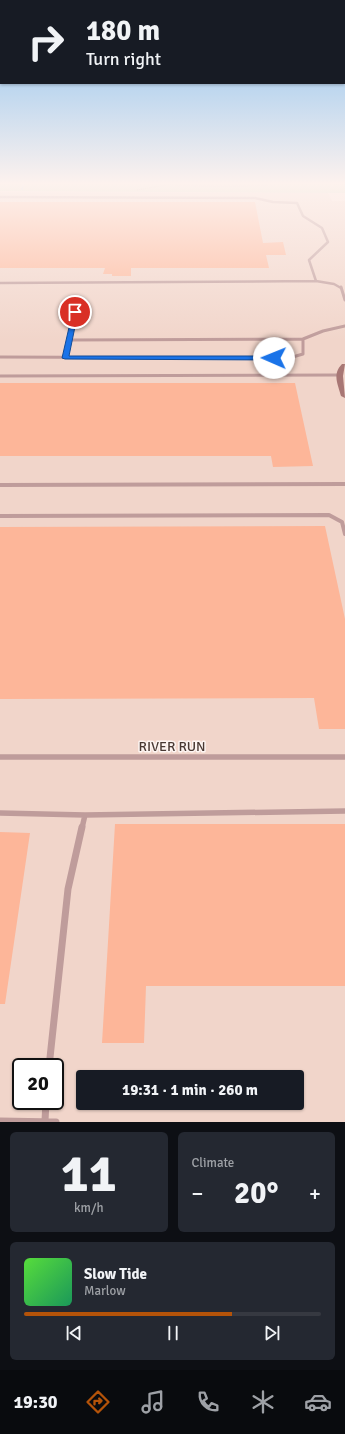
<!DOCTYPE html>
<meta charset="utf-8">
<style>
body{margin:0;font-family:Signika,sans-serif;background:#242831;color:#f1f3f6;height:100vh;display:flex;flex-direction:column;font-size:15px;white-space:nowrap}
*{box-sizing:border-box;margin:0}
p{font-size:13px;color:#9ea1a6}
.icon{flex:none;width:22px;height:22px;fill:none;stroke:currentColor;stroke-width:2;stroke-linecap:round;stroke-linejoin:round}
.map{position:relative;height:1122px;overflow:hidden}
.side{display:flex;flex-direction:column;gap:10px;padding:10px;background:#0d0f14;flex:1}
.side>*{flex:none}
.guide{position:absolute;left:0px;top:0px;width:345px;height:84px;box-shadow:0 1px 3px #0004;background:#171b24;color:#f1f3f6;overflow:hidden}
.speed{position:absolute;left:12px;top:1058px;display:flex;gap:8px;font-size:20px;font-weight:700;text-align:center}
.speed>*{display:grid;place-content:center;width:52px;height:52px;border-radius:50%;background:#171b24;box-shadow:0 1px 3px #0004;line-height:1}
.speed .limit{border:2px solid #111;border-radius:6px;background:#fff;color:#111}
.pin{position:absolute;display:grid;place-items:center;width:34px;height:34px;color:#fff;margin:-17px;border:2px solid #fff;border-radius:50%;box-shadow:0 1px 4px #0007}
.me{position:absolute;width:44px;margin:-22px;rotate:271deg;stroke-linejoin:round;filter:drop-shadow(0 0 3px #0008)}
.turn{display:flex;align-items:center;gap:14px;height:84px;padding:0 20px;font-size:18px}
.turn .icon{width:52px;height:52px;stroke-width:2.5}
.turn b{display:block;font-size:28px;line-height:34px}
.big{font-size:30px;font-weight:700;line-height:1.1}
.side .card{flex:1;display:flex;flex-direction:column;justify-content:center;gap:6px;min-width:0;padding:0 14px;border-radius:6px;background:#242831}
.side .dial{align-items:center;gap:0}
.dial b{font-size:52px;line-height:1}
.song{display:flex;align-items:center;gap:12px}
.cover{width:48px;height:48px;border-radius:6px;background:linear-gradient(135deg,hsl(110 70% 55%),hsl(150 70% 35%))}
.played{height:4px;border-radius:2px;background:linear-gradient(90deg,#b45309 70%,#363941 70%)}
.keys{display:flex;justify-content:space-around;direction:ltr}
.heat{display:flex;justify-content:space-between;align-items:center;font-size:22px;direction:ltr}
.side .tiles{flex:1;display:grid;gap:10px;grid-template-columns:1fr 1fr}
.card:last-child{grid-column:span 2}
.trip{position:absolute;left:76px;top:1070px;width:228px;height:40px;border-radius:4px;background:#171b24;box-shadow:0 1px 3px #0004;font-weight:700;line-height:40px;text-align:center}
.tabs{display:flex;height:64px;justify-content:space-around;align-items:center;background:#090b0e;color:#9ea1a6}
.tabs .icon{width:28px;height:28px}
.tabs .selected{color:#b45309}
.tabs b{font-size:18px;color:#f1f3f6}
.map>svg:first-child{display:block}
</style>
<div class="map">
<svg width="345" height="1122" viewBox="0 0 345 1122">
<rect width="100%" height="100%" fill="#fbe3da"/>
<path fill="#f1d5ca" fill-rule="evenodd" d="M 0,192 L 328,193 L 332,201 L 345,201 L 345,1122 L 0,1122 ZM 21,1067 L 55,1067 L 55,1101 L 21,1101 ZM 83,1077 L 297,1077 L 297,1103 L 83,1103 Z"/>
<path fill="#c1dfbc" d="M 0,183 L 345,183 L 345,193 L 0,191 Z"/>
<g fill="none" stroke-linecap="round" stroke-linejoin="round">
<path stroke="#8ccefb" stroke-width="2" d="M 22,189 L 24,183"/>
</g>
<path fill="#fdb699" d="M 0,202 L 255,202 L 263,243 L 283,242 L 286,255 L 266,255 L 269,268 L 131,268 L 131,276 L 112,276 L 112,274 L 103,274 L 105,268 L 0,268 Z
M 0,383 L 295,383 L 313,466 L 273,467 L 271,456 L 0,456 Z
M 325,526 L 345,619 L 345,729 L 319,729 L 314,698 L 0,699 L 0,527 Z
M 115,824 L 345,824 L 345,986 L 146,986 L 144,1043 L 102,1043 Z
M 0,832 L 30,833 L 5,1004 L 0,1004 Z"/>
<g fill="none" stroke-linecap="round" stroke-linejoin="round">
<path stroke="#aa958e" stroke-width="1" stroke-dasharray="1 1" stroke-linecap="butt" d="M 314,183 L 345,184
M 175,185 C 214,187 252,187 291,183
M 137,190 L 177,183"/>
<path stroke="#bf9c9b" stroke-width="2.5" d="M 0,197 L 255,198 L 273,202 L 297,203 L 303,216 L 322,228 L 328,242 L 309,260 L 316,281 L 0,283
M 316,281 L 334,284 L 341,288"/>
<path stroke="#bf9c9b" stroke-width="3" d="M 341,287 L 345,300
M 69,340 L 303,339
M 0,357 L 289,358 L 303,354 L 303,339 L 323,331 L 345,326
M 65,357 L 78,299
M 0,376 L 338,375"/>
<path stroke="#bf9c9b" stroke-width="4" d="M 0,485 L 345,484
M 0,516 L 329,515 L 342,522 L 345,534"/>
<path stroke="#bf9c9b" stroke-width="5.5" d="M 0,757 L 345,757
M 0,813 L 85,815 L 345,811
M 82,828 L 85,815"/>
<path stroke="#bf9c9b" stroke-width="7" d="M 49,1067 L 68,889 L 82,827
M 0,1121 L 56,1122
M 45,1121 L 46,1101"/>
<path fill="#a87775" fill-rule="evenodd" d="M 342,364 L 345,364 L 343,376 L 345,398 L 341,396 C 338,384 332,374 342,364 Z"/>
</g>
<linearGradient id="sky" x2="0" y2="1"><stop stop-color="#83bef0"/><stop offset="0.54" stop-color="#fdf2ee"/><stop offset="1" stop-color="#fdf2ee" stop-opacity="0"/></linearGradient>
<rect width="345" height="340" fill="url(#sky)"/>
<path fill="#1a73e8" stroke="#114b97" d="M 73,310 L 78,312 L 69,356 L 274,356 L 278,358 L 274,360 L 65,359 L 62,358 Z"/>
<g text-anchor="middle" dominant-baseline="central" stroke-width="3" stroke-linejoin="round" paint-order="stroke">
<g font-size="14" fill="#493933" stroke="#fcf4f1">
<text x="172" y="746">RIVER RUN</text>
</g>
</g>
</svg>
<div class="speed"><div class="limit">20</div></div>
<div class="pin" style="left:75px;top:312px;background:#d93025"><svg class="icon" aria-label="arrive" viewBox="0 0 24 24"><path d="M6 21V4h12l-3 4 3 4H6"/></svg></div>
<svg class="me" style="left:274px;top:358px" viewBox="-20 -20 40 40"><circle r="19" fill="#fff"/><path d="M0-13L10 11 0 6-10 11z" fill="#1a73e8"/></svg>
<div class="trip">19:31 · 1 min · 260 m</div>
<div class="guide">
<div class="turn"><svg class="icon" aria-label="right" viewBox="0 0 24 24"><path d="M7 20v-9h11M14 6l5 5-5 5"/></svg><div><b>180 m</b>Turn right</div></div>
</div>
</div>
<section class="side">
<div class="tiles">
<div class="card dial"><b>11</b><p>km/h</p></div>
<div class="card"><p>Climate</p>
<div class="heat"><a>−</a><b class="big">20°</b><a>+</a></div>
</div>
<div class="card">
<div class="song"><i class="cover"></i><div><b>Slow Tide</b><p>Marlow</p></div></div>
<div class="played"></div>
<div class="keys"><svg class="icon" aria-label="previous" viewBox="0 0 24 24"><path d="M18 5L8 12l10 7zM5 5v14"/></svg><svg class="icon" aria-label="pause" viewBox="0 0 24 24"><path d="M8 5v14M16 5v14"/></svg><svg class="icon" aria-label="next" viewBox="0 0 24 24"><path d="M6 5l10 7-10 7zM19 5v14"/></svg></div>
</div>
</div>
</section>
<nav class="tabs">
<b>19:30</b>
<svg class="icon selected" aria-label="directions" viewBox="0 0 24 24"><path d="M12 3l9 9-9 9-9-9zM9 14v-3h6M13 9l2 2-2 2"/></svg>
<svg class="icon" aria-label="music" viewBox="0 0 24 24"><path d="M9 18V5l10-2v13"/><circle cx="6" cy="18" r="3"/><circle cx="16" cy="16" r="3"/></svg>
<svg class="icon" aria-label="phone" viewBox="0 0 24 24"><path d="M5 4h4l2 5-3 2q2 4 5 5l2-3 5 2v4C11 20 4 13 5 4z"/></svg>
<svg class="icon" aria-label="climate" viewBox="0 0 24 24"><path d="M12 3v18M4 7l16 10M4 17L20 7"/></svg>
<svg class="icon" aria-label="car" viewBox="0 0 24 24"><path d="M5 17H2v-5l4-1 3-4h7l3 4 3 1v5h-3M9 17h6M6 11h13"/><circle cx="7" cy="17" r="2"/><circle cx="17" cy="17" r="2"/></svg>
</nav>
